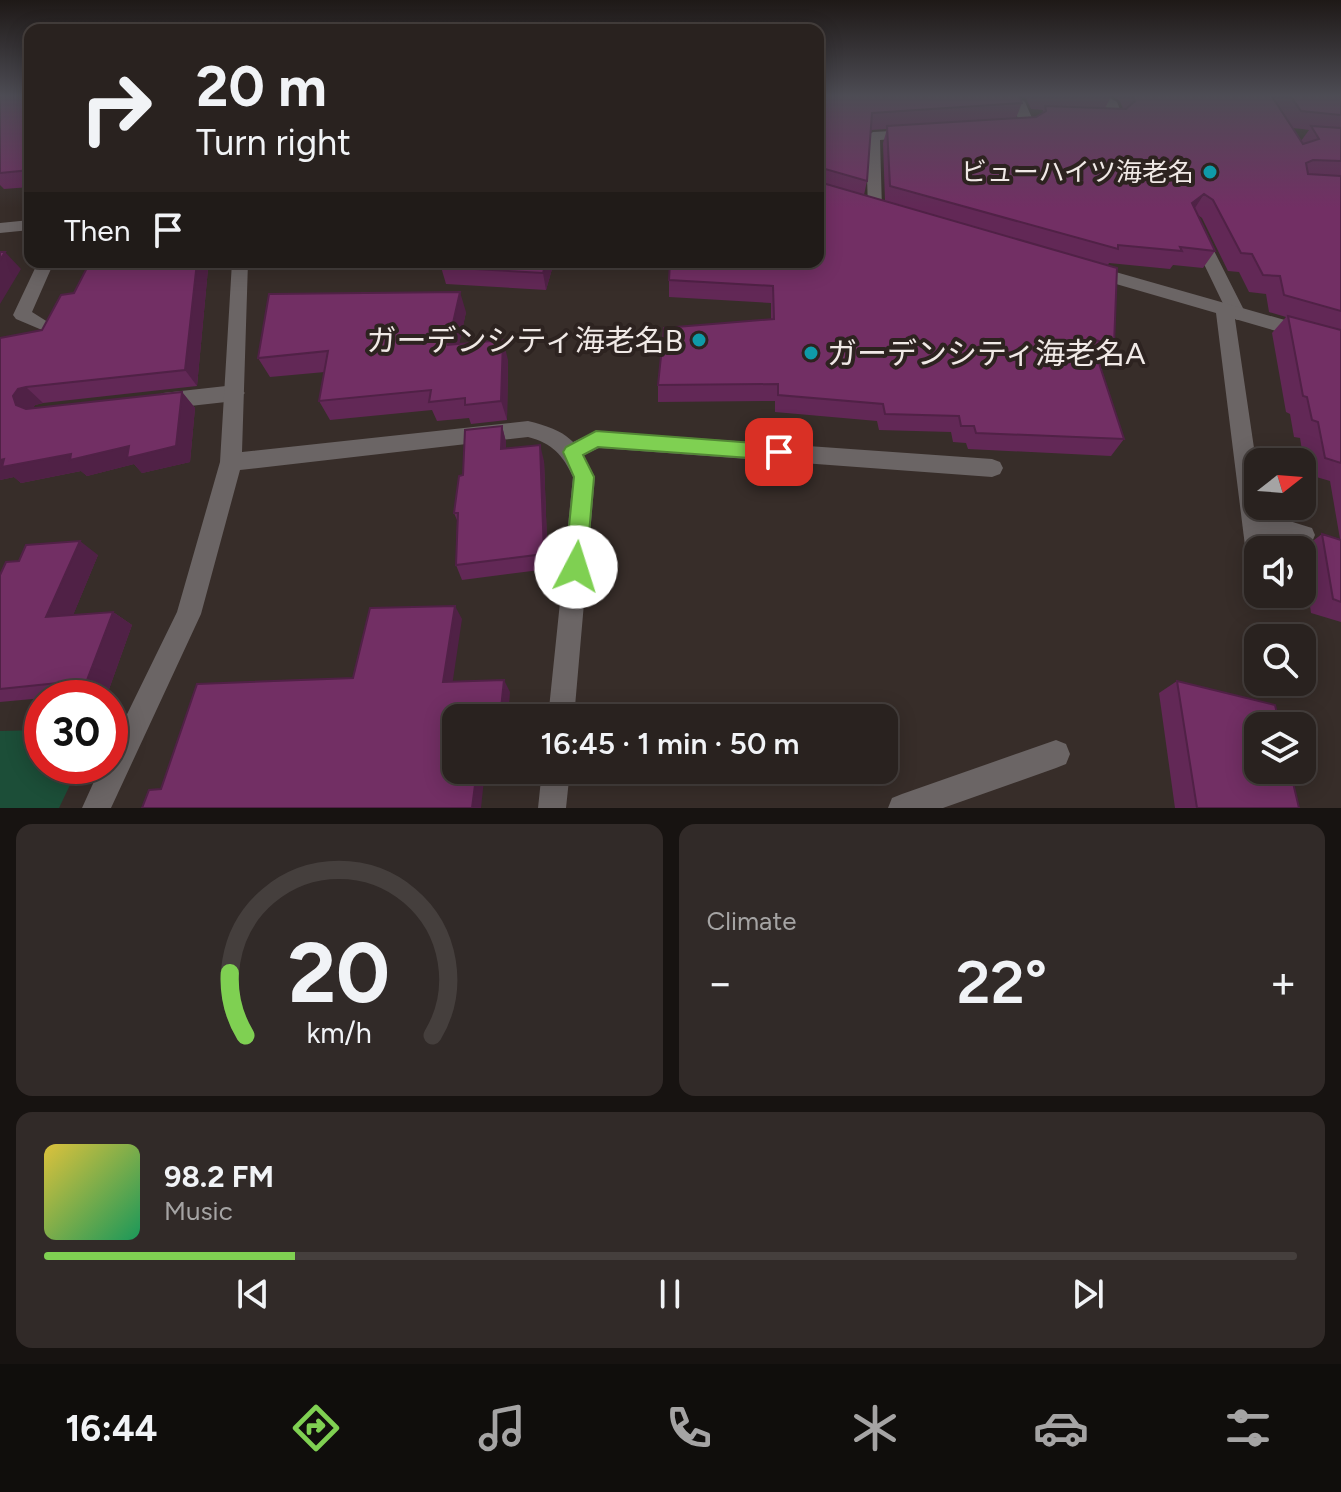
<!DOCTYPE html>
<meta charset="utf-8">
<style>
body{margin:0;font-family:Figtree,"Noto Sans JP",sans-serif;background:#312a28;color:#f1f3f6;height:100vh;display:flex;flex-direction:column;font-size:30px;white-space:nowrap}
*{box-sizing:border-box;margin:0}
p{font-size:26px;color:#a5a4a4}
.icon{flex:none;width:44px;height:44px;fill:none;stroke:currentColor;stroke-width:2;stroke-linecap:round;stroke-linejoin:round}
.map{position:relative;height:808px;overflow:hidden}
.panel{display:flex;flex-direction:column;gap:16px;padding:16px;background:#171311;flex:1}
.panel>*{flex:none}
.top-card{position:absolute;left:24px;top:24px;width:800px;height:244px;border-radius:16px;box-shadow:0 4px 20px #0003,0 0 0 2px #453f3d;background:#29221f;color:#f1f3f6;overflow:hidden}
.needle{width:52px;rotate:73deg}
.tools{position:absolute;left:1244px;top:448px;display:grid;gap:16px}
.tools a{display:grid;place-items:center;width:72px;height:72px;border-radius:16px;background:#29221f;box-shadow:0 4px 20px #0003,0 0 0 2px #453f3d;font-size:40px}
.speed{position:absolute;left:24px;top:680px;display:flex;gap:16px;font-size:40px;font-weight:700;text-align:center}
.speed>*{display:grid;place-content:center;width:104px;height:104px;border-radius:50%;background:#29221f;box-shadow:0 4px 20px #0003,0 0 0 2px #453f3d;line-height:1}
.speed .limit{border:12px solid #d22;background:#fff;color:#111}
.pin{position:absolute;display:grid;place-items:center;width:68px;height:68px;color:#fff;margin:-34px;border-radius:16px;box-shadow:0 4px 12px #0006}
.me{position:absolute;width:88px;margin:-44px;rotate:5deg;stroke-linejoin:round;filter:drop-shadow(0 0 6px #0008)}
.turn{display:flex;align-items:center;gap:28px;height:168px;padding:0 40px;font-size:36px}
.turn .icon{width:104px;height:104px;stroke-width:2.5}
.turn b{display:block;font-size:56px;line-height:68px}
.then{display:flex;align-items:center;height:76px;padding:0 40px;background:#0003;gap:16px;font-size:30px}
.big{font-size:60px;font-weight:600;line-height:1.1}
.panel .widget{flex:1;display:flex;flex-direction:column;justify-content:center;gap:12px;min-width:0;padding:0 28px;border-radius:16px;background:#312a28}
.panel .dial{align-items:center;gap:0}
.dial svg{height:208px;overflow:visible;fill:none;stroke:#453f3d;stroke-width:7;stroke-linecap:round;text-anchor:middle}
.dial text{fill:#f1f3f6;stroke:none}
.song{display:flex;align-items:center;gap:24px}
.cover{width:96px;height:96px;border-radius:12px;background:linear-gradient(135deg,hsl(50 70% 55%),hsl(150 70% 35%))}
.played{height:8px;border-radius:4px;background:linear-gradient(90deg,#7fd052 20%,#453f3d 20%)}
.keys{display:flex;justify-content:space-around;direction:ltr}
.heat{display:flex;justify-content:space-between;align-items:center;font-size:44px;direction:ltr}
.panel .tiles{flex:1;display:grid;gap:16px;grid-template-columns:1fr 1fr}
.widget:last-child{grid-column:span 2}
.trip{position:absolute;left:442px;top:704px;width:456px;height:80px;border-radius:16px;background:#29221f;box-shadow:0 4px 20px #0003,0 0 0 2px #453f3d;font-weight:600;line-height:80px;text-align:center}
.tabs{display:flex;height:128px;justify-content:space-around;align-items:center;background:#100e0c;color:#a5a4a4}
.tabs .icon{width:56px;height:56px}
.tabs .current{color:#7fd052}
.tabs b{font-size:36px;color:#f1f3f6}
.map>svg:first-child{display:block}
</style>
<div class="map">
<svg width="1341" height="808" viewBox="0 0 1341 808">
<rect width="100%" height="100%" fill="#372d29"/>
<path fill="#1c4e38" d="M 42,730 L 42,766 L 79,766 L 59,808 L 0,808 L 0,731 Z"/>
<g fill="none" stroke-linecap="round" stroke-linejoin="round">
<path fill="#6b6565" fill-rule="evenodd" d="M 1198,230 L 1206,235 L 1246,314 L 1243,318 L 1237,320 L 1228,314 L 1190,235 Z
M 38,262 L 54,262 L 32,312 L 51,324 L 42,330 L 16,319 L 13,315 Z
M 235,385 L 245,393 L 235,401 L 163,409 L 156,406 L 153,401 L 156,396 L 163,393 Z
M 596,431 L 992,459 L 1000,462 L 1003,468 L 1000,474 L 992,477 L 599,448 L 572,461 L 565,458 L 561,452 L 565,446 Z
M 1056,740 L 1066,744 L 1070,754 L 1066,764 L 1056,768 L 943,808 L 888,808 L 892,798 L 902,794 Z"/>
<path fill="#6b6565" fill-rule="evenodd" d="M 1018,98 L 1025,102 L 1036,127 L 1034,130 L 1011,132 L 1004,128 L 1020,123 L 1011,102 Z
M 1110,98 L 1117,102 L 1124,119 L 1117,123 L 1096,121 L 1096,115 L 1108,114 L 1103,102 Z
M 911,130 L 916,131 L 916,137 L 880,140 L 882,209 L 880,212 L 868,212 L 866,136 L 873,132 Z
M 30,220 L 30,230 L 0,233 L 0,223 Z
M 232,262 L 248,262 L 242,452 L 528,421 C 568,431 577,440 595,477 L 574,718 L 548,718 L 573,477 C 563,455 552,443 528,437 L 240,470 L 201,614 L 111,808 L 82,808 L 101,766 L 110,766 L 110,749 L 177,612 L 220,462 Z
M 1091,265 L 1341,336 L 1341,350 L 1235,319 L 1258,475 L 1258,506 L 1263,506 L 1264,513 L 1312,528 L 1315,535 L 1312,542 L 1304,545 L 1267,534 L 1269,550 L 1258,550 L 1258,565 L 1250,561 L 1246,554 L 1216,313 L 1085,275 L 1082,271 L 1085,267 Z
M 542,770 L 570,770 L 566,808 L 538,808 Z"/>
</g>
<path fill="#622856" fill-rule="evenodd" d="M 0,95 L 30,95 L 30,187 L 4,189 L 0,185 Z
M 818,95 L 1022,103 L 1016,118 L 1036,117 L 1042,114 L 1043,110 L 1031,109 L 1026,98 L 1019,95 L 1341,95 L 1341,622 L 1311,613 L 1302,549 L 1322,534 L 1340,539 L 1330,481 L 1306,474 L 1300,438 L 1294,437 L 1290,414 L 1286,412 L 1272,333 L 1286,317 L 1269,312 L 1266,294 L 1249,292 L 1239,272 L 1228,271 L 1202,218 L 1198,215 L 1215,251 L 1203,268 L 1173,265 L 1170,269 L 1109,263 L 1108,265 L 1114,345 L 1103,362 L 1098,361 L 1124,439 L 1111,456 L 968,449 L 966,443 L 953,442 L 951,432 L 879,430 L 877,421 L 775,412 L 775,401 L 658,402 L 658,385 L 771,319 L 771,303 L 669,297 L 669,280 ZM 1112,95 L 1120,101 L 1123,109 L 1105,108 ZM 1292,128 L 1302,129 L 1309,130 L 1301,141 ZM 887,129 L 883,143 L 885,201 L 864,195 L 867,181 L 871,130 Z
M 90,262 L 204,262 L 208,269 L 197,386 L 43,403 L 35,405 L 33,408 L 182,392 L 195,408 L 190,462 L 142,473 L 134,464 L 87,476 L 81,471 L 21,483 L 14,477 L 0,480 L 42,330 L 74,293 Z
M 443,262 L 554,262 L 546,290 L 446,284 L 441,267 Z
M 466,312 L 459,344 L 508,360 L 507,420 L 471,424 L 469,418 L 437,421 L 432,410 L 330,420 L 319,401 L 325,372 L 270,377 L 258,358 Z
M 502,426 L 506,442 L 506,448 L 544,461 L 548,569 L 462,580 L 456,565 L 457,520 L 454,513 L 463,475 Z
M 98,555 L 73,615 L 113,612 L 132,625 L 108,692 L 0,702 L 0,575 Z
M 1177,681 L 1299,808 L 1175,808 L 1159,693 Z
M 823,770 L 863,770 L 865,776 L 861,781 L 826,785 Z"/>
<path fill="#502146" d="M 1204,194 L 1193,211 L 1192,203 Z
M 5,252 L 21,269 L 0,304 L 0,260 Z
M 197,262 L 204,262 L 208,269 L 197,386 L 185,370 Z
M 546,262 L 554,262 L 546,290 L 543,273 Z
M 460,292 L 466,312 L 455,364 L 448,345 Z
M 503,340 L 508,360 L 507,420 L 501,401 Z
M 26,387 L 43,403 L 35,405 L 30,413 L 16,405 L 13,396 L 18,389 Z
M 182,392 L 195,408 L 190,462 L 142,473 L 134,464 L 87,476 L 81,471 L 21,483 L 14,477 L 0,480 L 0,460 L 71,454 L 129,446 Z
M 502,426 L 506,442 L 506,465 L 501,449 Z
M 540,445 L 544,461 L 548,569 L 544,554 Z
M 80,541 L 98,555 L 67,630 L 46,617 Z
M 455,606 L 462,619 L 451,693 L 443,682 Z
M 113,612 L 132,625 L 108,692 L 87,680 Z
M 504,680 L 510,692 L 508,718 L 500,718 Z
M 477,770 L 485,770 L 481,808 L 472,808 Z"/>
<path fill="#722f64" stroke="#502146" stroke-width="2" d="M 0,95 L 30,95 L 30,170 L 0,173 Z
M 818,95 L 1019,95 L 1022,103 L 872,113 L 867,181 L 822,168 L 818,171 L 819,182 L 1117,268 L 1114,345 L 1091,339 L 1124,439 L 976,433 L 974,426 L 961,426 L 959,416 L 885,414 L 883,404 L 778,395 L 778,384 L 658,385 L 664,328 L 774,319 L 773,286 L 669,280 L 670,262 L 818,262 Z
M 1133,95 L 1271,95 L 1303,144 L 1319,139 L 1311,126 L 1341,128 L 1341,161 L 1313,160 L 1306,163 L 1308,174 L 1341,176 L 1341,311 L 1284,295 L 1280,276 L 1263,275 L 1252,254 L 1241,253 L 1213,200 L 1204,194 L 1192,203 L 1215,251 L 1180,247 L 1182,251 L 1118,245 L 1118,249 L 890,186 L 887,126 L 1036,117 L 1046,111 L 1045,106 L 1126,109 L 1135,101 Z
M 1290,95 L 1341,95 L 1341,115 L 1301,111 Z
M 0,252 L 5,252 L 0,260 Z
M 90,262 L 197,262 L 185,370 L 26,387 L 18,389 L 13,396 L 16,405 L 26,409 L 182,392 L 176,446 L 127,458 L 129,446 L 70,460 L 71,454 L 2,467 L 4,459 L 0,460 L 0,338 L 42,330 L 61,295 L 74,293 Z
M 443,262 L 546,262 L 543,273 L 441,267 Z
M 460,292 L 448,345 L 503,340 L 501,401 L 465,405 L 465,398 L 429,402 L 431,390 L 319,401 L 328,351 L 258,358 L 269,294 Z
M 1288,316 L 1341,330 L 1341,463 L 1325,458 L 1318,422 L 1312,420 L 1307,397 L 1303,396 Z
M 502,426 L 501,449 L 540,445 L 544,554 L 456,565 L 458,513 L 454,513 L 459,476 L 463,475 L 465,430 Z
M 1322,534 L 1341,540 L 1341,602 L 1333,599 Z
M 80,541 L 46,617 L 113,612 L 87,680 L 0,689 L 0,575 L 6,562 L 19,561 L 26,545 Z
M 455,606 L 443,682 L 504,680 L 500,718 L 456,718 L 456,770 L 477,770 L 472,808 L 142,808 L 149,790 L 161,789 L 197,684 L 353,678 L 370,608 Z
M 1177,681 L 1275,705 L 1280,726 L 1258,726 L 1258,770 L 1290,770 L 1299,808 L 1197,808 Z
M 827,770 L 863,770 L 865,776 L 829,780 Z"/>
<linearGradient id="sky" x2="0" y2="1"><stop stop-color="#1e1917"/><stop offset="0.46" stop-color="#4d4c54"/><stop offset="1" stop-color="#4d4c54" stop-opacity="0"/></linearGradient>
<rect width="1341" height="208" fill="url(#sky)"/>
<path fill="#7fd052" stroke="#538735" stroke-width="2" d="M 596,431 L 779,445 L 788,452 L 779,460 L 598,447 L 583,455 L 594,477 L 586,567 L 583,574 L 576,577 L 568,574 L 565,567 L 574,477 L 563,452 L 566,447 Z"/>
<g fill="#0f9aa8" stroke="#2d2320" stroke-width="3">
<circle cx="1210" cy="172" r="8"/>
<circle cx="699" cy="340" r="8"/>
<circle cx="811" cy="353" r="8"/>
</g>
<g text-anchor="middle" dominant-baseline="central" stroke-width="8" stroke-linejoin="round" paint-order="stroke">
<g font-size="26" fill="#f0e9e6" stroke="#2d2320" text-anchor="end">
<text x="1194" y="172">ビューハイツ海老名</text>
</g>
<g font-size="30" fill="#f0e9e6" stroke="#2d2320" text-anchor="end">
<text x="683" y="340">ガーデンシティ海老名B</text>
<text x="827" y="353" text-anchor="start">ガーデンシティ海老名A</text>
</g>
</g>
</svg>
<div class="tools">
<a><svg class="needle" viewBox="-14 -14 28 28"><path d="M0-13l5 13h-10z" fill="#e53935"/><path d="M0 13l5-13h-10z" fill="#a5a4a4"/></svg></a>
<a><svg class="icon" aria-label="sound" viewBox="0 0 24 24"><path d="M4 9h4l5-4v14l-5-4H4zM17 9q2 3 0 6"/></svg></a>
<a><svg class="icon" aria-label="search" viewBox="0 0 24 24"><circle cx="10" cy="10" r="6"/><path d="M15 15l6 6"/></svg></a>
<a><svg class="icon" aria-label="layers" viewBox="0 0 24 24"><path d="M12 4l9 5-9 5-9-5zM3 14l9 5 9-5"/></svg></a>
</div>
<div class="speed"><div class="limit">30</div></div>
<div class="pin" style="left:779px;top:452px;background:#d93025"><svg class="icon" aria-label="arrive" viewBox="0 0 24 24"><path d="M6 21V4h12l-3 4 3 4H6"/></svg></div>
<svg class="me" style="left:576px;top:567px" viewBox="-20 -20 40 40"><circle r="19" fill="#fff"/><path d="M0-13L10 11 0 6-10 11z" fill="#7fd052"/></svg>
<div class="trip">16:45 · 1 min · 50 m</div>
<div class="top-card">
<div class="turn"><svg class="icon" aria-label="right" viewBox="0 0 24 24"><path d="M7 20v-9h11M14 6l5 5-5 5"/></svg><div><b>20 m</b>Turn right</div></div>
<div class="then">Then<svg class="icon" aria-label="arrive" viewBox="0 0 24 24"><path d="M6 21V4h12l-3 4 3 4H6"/></svg></div>
</div>
</div>
<section class="panel">
<div class="tiles">
<div class="widget dial"><svg viewBox="0 0 100 80">
<path d="M14 69A42 42 0 1 1 86 69"/>
<path d="M14 69A42 42 0 0 1 8 45" stroke="#7fd052"/>
<text x="50" y="56" font-size="32" font-weight="700">20</text>
<text x="50" y="72" font-size="11">km/h</text>
</svg></div>
<div class="widget"><p>Climate</p>
<div class="heat"><a>−</a><b class="big">22°</b><a>+</a></div>
</div>
<div class="widget">
<div class="song"><i class="cover"></i><div><b>98.2 FM</b><p>Music</p></div></div>
<div class="played"></div>
<div class="keys"><svg class="icon" aria-label="previous" viewBox="0 0 24 24"><path d="M18 5L8 12l10 7zM5 5v14"/></svg><svg class="icon" aria-label="pause" viewBox="0 0 24 24"><path d="M8 5v14M16 5v14"/></svg><svg class="icon" aria-label="next" viewBox="0 0 24 24"><path d="M6 5l10 7-10 7zM19 5v14"/></svg></div>
</div>
</div>
</section>
<nav class="tabs">
<b>16:44</b>
<svg class="icon current" aria-label="directions" viewBox="0 0 24 24"><path d="M12 3l9 9-9 9-9-9zM9 14v-3h6M13 9l2 2-2 2"/></svg>
<svg class="icon" aria-label="music" viewBox="0 0 24 24"><path d="M9 18V5l10-2v13"/><circle cx="6" cy="18" r="3"/><circle cx="16" cy="16" r="3"/></svg>
<svg class="icon" aria-label="phone" viewBox="0 0 24 24"><path d="M5 4h4l2 5-3 2q2 4 5 5l2-3 5 2v4C11 20 4 13 5 4z"/></svg>
<svg class="icon" aria-label="climate" viewBox="0 0 24 24"><path d="M12 3v18M4 7l16 10M4 17L20 7"/></svg>
<svg class="icon" aria-label="car" viewBox="0 0 24 24"><path d="M5 17H2v-5l4-1 3-4h7l3 4 3 1v5h-3M9 17h6M6 11h13"/><circle cx="7" cy="17" r="2"/><circle cx="17" cy="17" r="2"/></svg>
<svg class="icon" aria-label="filters" viewBox="0 0 24 24"><path d="M4 7h16M4 17h16"/><circle cx="9" cy="7" r="2"/><circle cx="15" cy="17" r="2"/></svg>
</nav>
